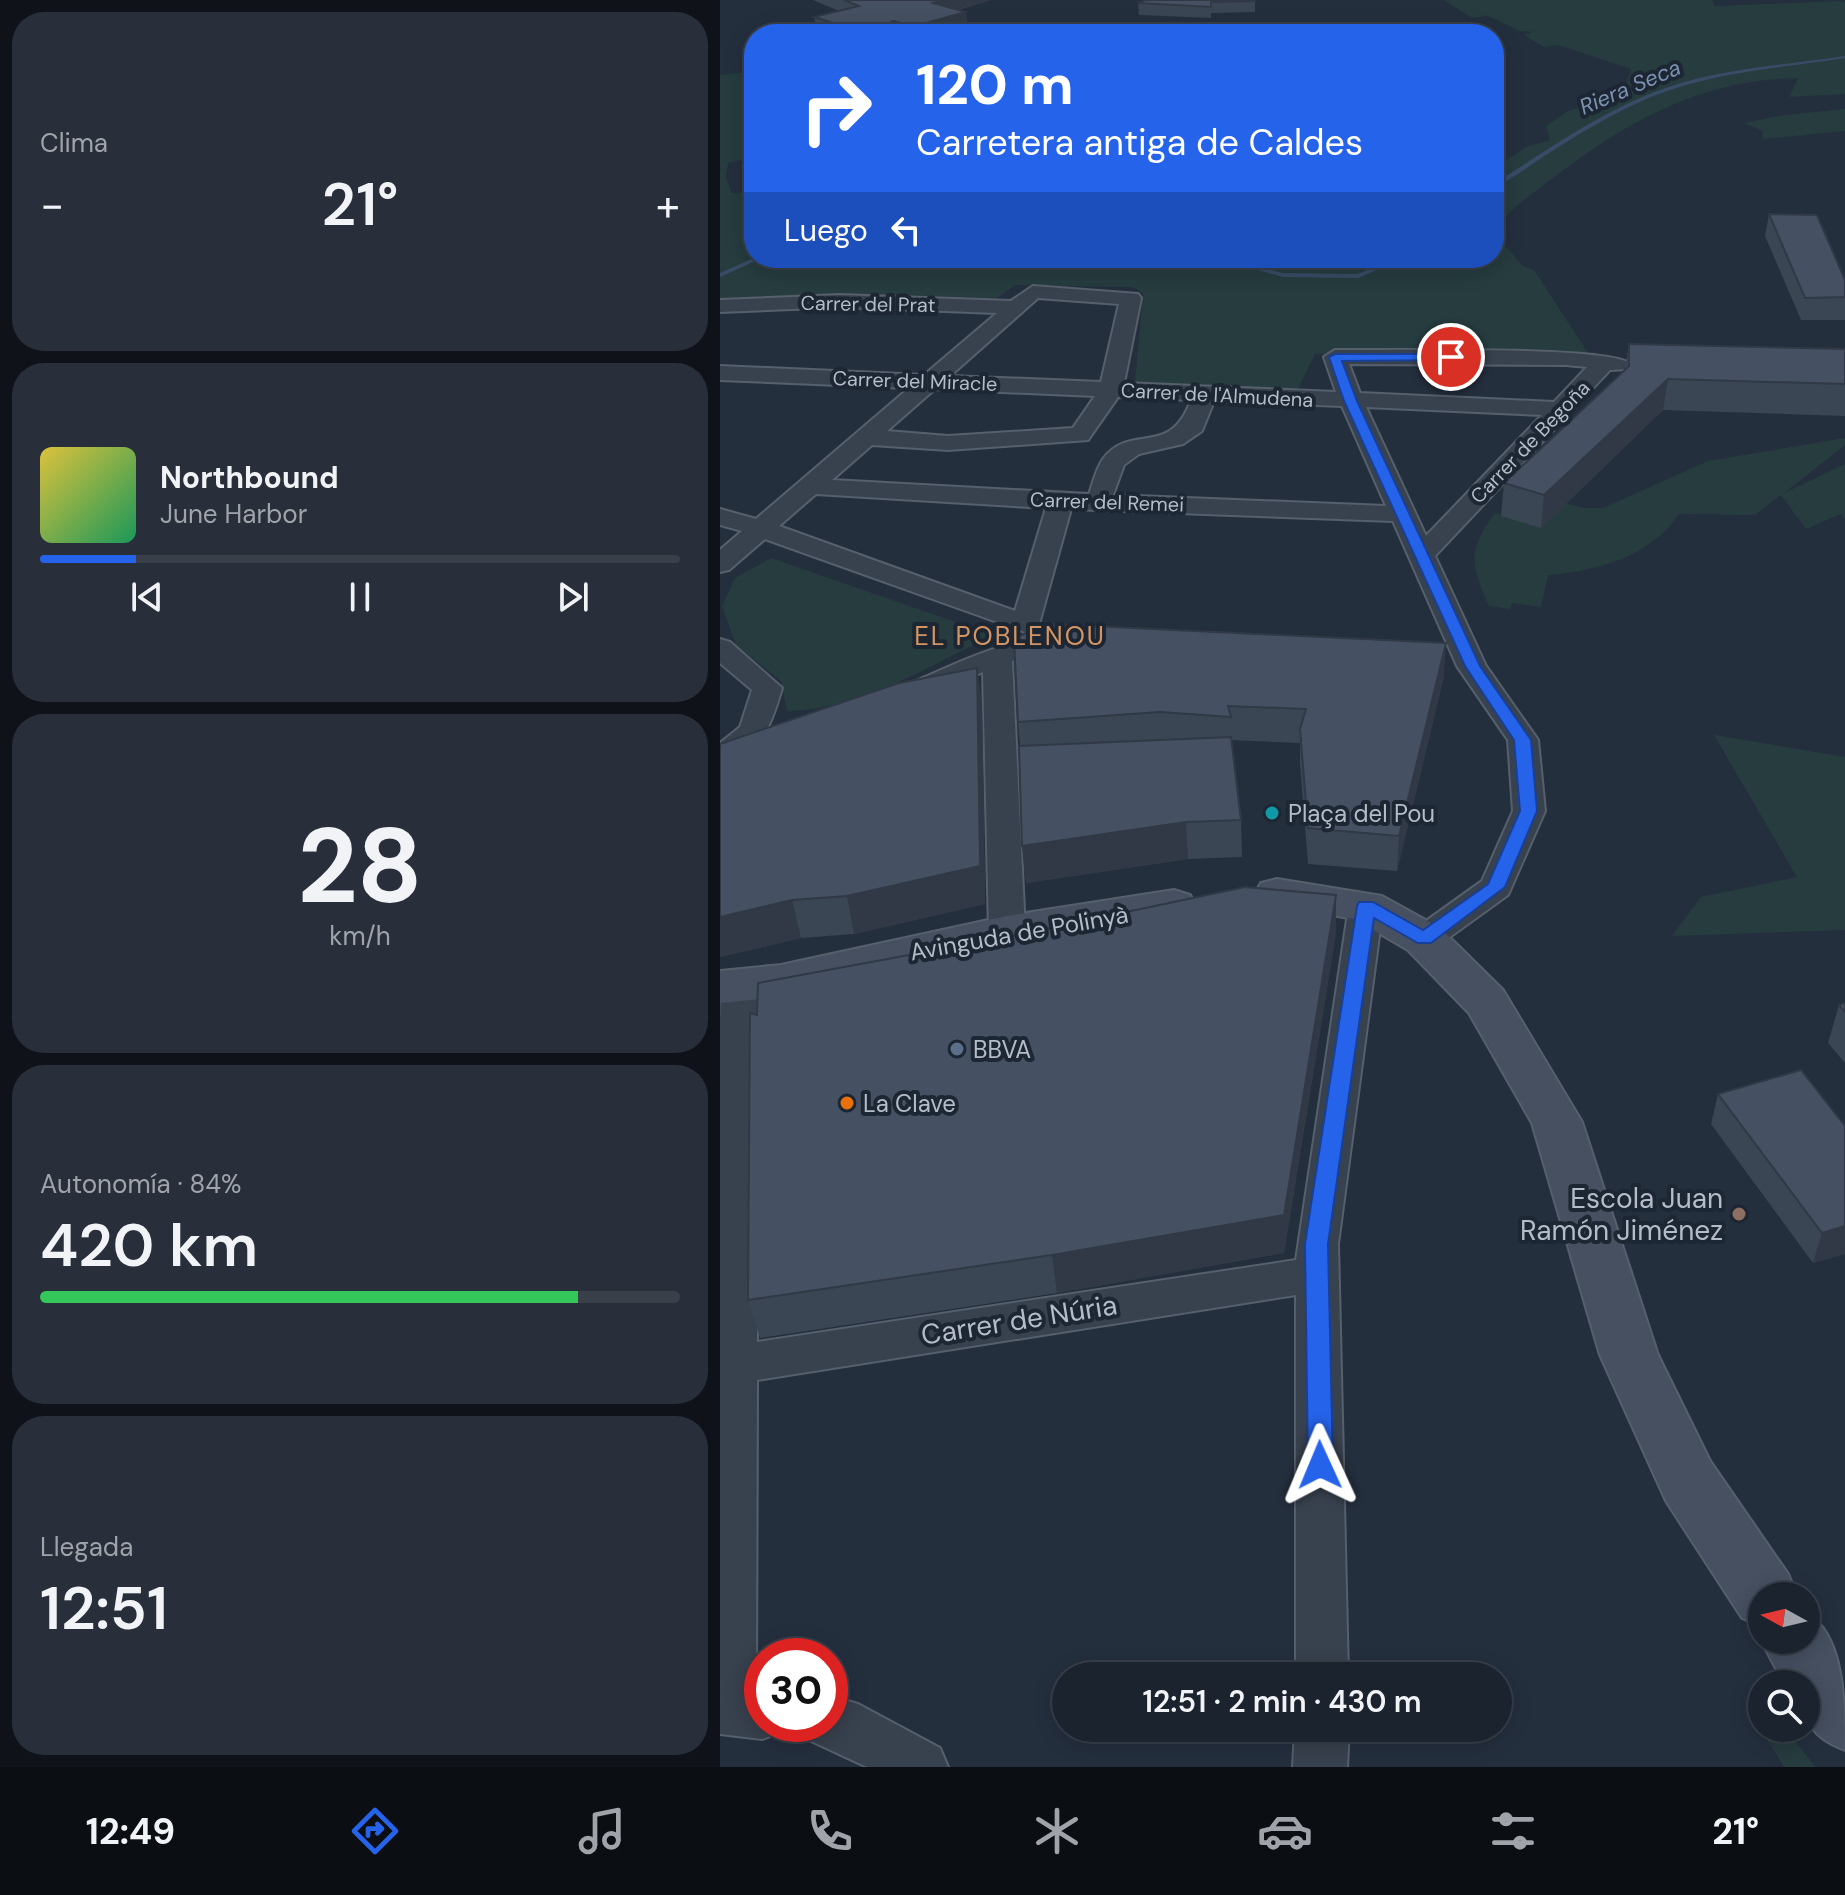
<!DOCTYPE html>
<html lang="es">
<meta charset="utf-8">
<style>
body{margin:0;font-family:"DM Sans",sans-serif;background:#282f3a;color:#f1f3f6;height:100vh;display:flex;flex-direction:column;font-size:30px;white-space:nowrap}
*{box-sizing:border-box;margin:0}
p{font-size:26px;color:#a0a4aa}
.icon{flex:none;width:44px;height:44px;fill:none;stroke:currentColor;stroke-width:2;stroke-linecap:round;stroke-linejoin:round}
.map{position:relative;flex:1;overflow:hidden}
.panel{display:flex;flex-direction:column;gap:12px;padding:12px;background:#0f1319;width:720px}
.panel>*{flex:none}
.top-card{position:absolute;left:24px;top:24px;width:760px;height:244px;border-radius:32px;box-shadow:0 4px 20px #0003,0 0 0 2px #39404a;background:#2563eb;color:#fff;overflow:hidden}
.needle{width:52px;rotate:278deg}
.tools{position:absolute;left:1028px;top:1582px;display:grid;gap:16px}
.tools a{display:grid;place-items:center;width:72px;height:72px;border-radius:50%;background:#1b232e;box-shadow:0 4px 20px #0003,0 0 0 2px #39404a;font-size:40px}
.speed{position:absolute;left:24px;top:1638px;display:flex;gap:16px;font-size:40px;font-weight:700;text-align:center}
.speed>*{display:grid;place-content:center;width:104px;height:104px;border-radius:50%;background:#1b232e;box-shadow:0 4px 20px #0003,0 0 0 2px #39404a;line-height:1}
.speed .limit{border:12px solid #d22;background:#fff;color:#111}
.pin{position:absolute;display:grid;place-items:center;width:68px;height:68px;color:#fff;margin:-34px;border:4px solid #fff;border-radius:50%;box-shadow:0 2px 8px #0007}
.me{position:absolute;width:88px;margin:-44px;rotate:359deg;stroke-linejoin:round;filter:drop-shadow(0 0 6px #0008)}
.turn{display:flex;align-items:center;gap:28px;height:168px;padding:0 40px;font-size:36px}
.turn .icon{width:104px;height:104px;stroke-width:2.5}
.turn b{display:block;font-size:56px;line-height:68px}
.then{display:flex;align-items:center;height:76px;padding:0 40px;background:#0003;gap:16px;font-size:30px}
.big{font-size:60px;font-weight:600;line-height:1.1}
.panel .widget{flex:1;display:flex;flex-direction:column;justify-content:center;gap:12px;min-width:0;padding:0 28px;border-radius:32px;background:#282f3a}
.panel .dial{align-items:center;gap:0}
.dial b{font-size:104px;line-height:1}
.song{display:flex;align-items:center;gap:24px}
.cover{width:96px;height:96px;border-radius:12px;background:linear-gradient(135deg,hsl(50 70% 55%),hsl(150 70% 35%))}
.played{height:8px;border-radius:4px;background:linear-gradient(90deg,#2563eb 15%,#39404a 15%)}
.keys{display:flex;justify-content:space-around;direction:ltr}
.heat{display:flex;justify-content:space-between;align-items:center;font-size:44px;direction:ltr}
.charge{height:12px;border-radius:6px;background:linear-gradient(90deg,#34c759 84%,#39404a 0)}
.trip{position:absolute;left:332px;top:1662px;width:460px;height:80px;border-radius:40px;background:#1b232e;box-shadow:0 4px 20px #0003,0 0 0 2px #39404a;font-weight:600;line-height:80px;text-align:center}
.tabs{display:flex;height:128px;justify-content:space-around;align-items:center;background:#0b0e12;color:#a0a4aa}
.tabs .icon{width:56px;height:56px}
.tabs .selected{color:#2563eb}
.tabs b{font-size:36px;color:#f1f3f6}
main{display:flex;flex:1;min-height:0}
.map>svg:first-child{display:block}
</style>
<main>
<section class="panel">
<div class="widget"><p>Clima</p>
<div class="heat"><a>−</a><b class="big">21°</b><a>+</a></div>
</div>
<div class="widget">
<div class="song"><i class="cover"></i><div><b>Northbound</b><p>June Harbor</p></div></div>
<div class="played"></div>
<div class="keys"><svg class="icon" aria-label="previous" viewBox="0 0 24 24"><path d="M18 5L8 12l10 7zM5 5v14"/></svg><svg class="icon" aria-label="pause" viewBox="0 0 24 24"><path d="M8 5v14M16 5v14"/></svg><svg class="icon" aria-label="next" viewBox="0 0 24 24"><path d="M6 5l10 7-10 7zM19 5v14"/></svg></div>
</div>
<div class="widget dial"><b>28</b><p>km/h</p></div>
<div class="widget"><p>Autonomía · 84%</p><b class="big">420 km</b><div class="charge"></div></div>
<div class="widget"><p>Llegada</p><b class="big">12:51</b></div>
</section>
<div class="map">
<svg width="1125" height="1767" viewBox="0 0 1125 1767">
<rect width="100%" height="100%" fill="#242f3e"/>
<path fill="#263c3f" d="M 724,0 L 992,0 L 995,6 L 1122,1 L 1125,3 L 1125,94 L 1069,97 L 1078,78 C 981,80 909,120 833,178 C 812,194 790,209 774,230 L 774,168 L 806,147 L 830,140 L 826,126 L 846,112 L 904,92 L 911,69 L 839,45 L 824,47 L 804,35 L 814,32 L 800,31 L 768,16 L 752,18 Z
M 34,71 L 34,157 L 8,163 L 6,178 L 12,193 L 34,192 L 34,258 L 525,258 L 593,267 L 649,262 L 653,258 L 774,258 L 774,233 L 803,266 L 814,270 L 870,356 L 595,354 L 578,389 L 415,382 L 423,293 L 412,287 L 295,285 L 272,302 L 0,302 L 0,75 Z
M 1125,109 L 1125,131 L 1042,139 L 1043,131 L 1024,123 L 1064,115 Z
M 1125,438 L 1125,445 L 1064,493 L 1125,464 L 1125,520 L 1121,514 L 1086,529 L 1061,495 L 1035,515 L 959,514 C 930,557 877,571 828,575 L 821,607 L 792,603 L 790,609 L 769,606 C 751,564 746,552 775,513 L 818,525 L 845,503 L 864,508 L 883,508 L 988,461 Z
M 51,558 L 273,635 C 210,666 139,710 67,711 L 61,681 L 16,645 L 2,606 L 15,578 Z
M 994,735 L 1125,757 L 1125,930 L 952,936 L 981,897 L 1077,877 Z
M 1039,1726 L 1066,1728 L 1095,1767 L 1064,1767 Z"/>
<g fill="none" stroke-linecap="round" stroke-linejoin="round">
<path fill="#394c67" fill-rule="evenodd" d="M 1125,56 L 1125,58 C 1056,69 987,72 922,101 C 888,116 857,135 826,155 C 809,166 792,179 774,188 L 774,184 C 835,145 897,100 968,81 C 1019,67 1073,64 1125,56 Z
M 34,258 L 42,258 L 0,277 L 0,273 Z
M 492,258 L 502,258 L 563,273 L 637,274 L 678,258 L 686,258 L 638,278 L 563,277 Z"/>
<defs>
<path id="street" d="M 313,286 L 418,294 L 421,298 L 404,383 L 616,392 L 604,357 L 615,350 C 654,351 895,345 910,364 L 907,369 L 890,370 L 715,556 L 766,666 L 818,740 L 825,811 L 788,895 L 716,947 L 704,951 L 692,947 L 686,939 L 692,931 L 762,881 L 793,811 L 788,740 L 737,666 L 673,521 L 351,509 L 319,624 L 315,630 L 305,632 L 45,539 L 9,570 L 0,572 L 0,550 L 22,531 L 0,525 L 0,509 L 36,519 L 189,388 L 0,380 L 0,366 L 204,375 L 277,313 L 119,307 L 0,312 L 0,300 L 119,295 L 291,301 ZM 318,298 L 399,304 L 381,382 L 230,376 ZM 629,364 L 846,365 L 867,367 L 834,402 L 640,393 ZM 215,389 L 375,396 L 353,428 L 228,436 L 167,431 ZM 398,397 L 471,400 C 450,459 411,422 383,459 C 376,469 373,483 369,494 L 112,480 L 152,445 L 228,450 L 368,440 ZM 494,401 L 622,406 L 666,506 L 393,495 L 404,465 L 419,454 L 463,444 L 482,431 ZM 646,407 L 822,415 L 706,536 ZM 96,494 L 326,508 L 295,611 L 59,526 Z
M 341,637 L 351,640 L 355,646 L 351,652 L 292,661 L 305,931 L 299,939 L 287,943 L 275,939 L 269,931 L 263,672 L 216,693 L 196,693 L 191,687 L 196,681 C 244,660 287,638 341,637 Z
M 0,639 L 10,642 L 62,688 C 52,723 40,758 0,768 L 0,743 L 20,727 L 32,690 L 0,663 Z
M 646,895 L 658,898 L 663,906 L 618,1244 L 628,1676 L 576,1676 L 576,1295 L 37,1380 L 36,1686 L 42,1687 L 42,1724 L 64,1724 L 61,1732 L 42,1739 L 0,1734 L 0,1021 L 1,986 L 6,977 L 19,974 L 32,977 L 37,986 L 37,1342 L 576,1260 L 629,906 L 634,898 Z
M 110,1696 L 138,1704 L 220,1748 L 228,1767 L 147,1767 L 91,1741 L 84,1724 L 110,1724 Z
M 575,1728 L 629,1728 L 627,1767 L 573,1767 Z"/>
<path id="secondary" d="M 557,879 L 662,896 L 720,928 L 783,990 L 862,1122 L 938,1355 L 990,1461 L 1068,1574 L 1077,1596 L 1042,1596 L 1042,1626 L 1022,1618 L 946,1501 L 880,1355 L 812,1123 L 749,1013 L 688,950 L 635,919 L 541,903 L 535,893 L 541,883 Z
M 454,890 L 470,895 L 476,905 L 470,915 L 287,946 L 61,997 L 0,1003 L 0,971 L 61,965 L 287,916 Z
M 1086,1613 C 1125,1634 1125,1706 1125,1750 C 1088,1735 1086,1723 1086,1684 L 1064,1684 L 1041,1640 L 1086,1640 Z"/>
</defs>
<use href="#street" stroke="#565f6c" stroke-width="4"/>
<use href="#secondary" stroke="#565f6c" stroke-width="4"/>
<use href="#street" fill="#38414e" fill-rule="evenodd"/>
<use href="#secondary" fill="#465061" fill-rule="evenodd"/>
</g>
<path fill="#3b4654" d="M 93,0 L 271,0 L 238,10 L 246,12 L 247,25 L 218,34 L 107,34 L 97,30 L 94,17 L 119,11 Z
M 535,1 L 535,12 L 491,13 L 491,18 L 419,15 L 418,3 Z
M 1049,214 L 1125,280 L 1125,320 L 1081,320 L 1045,236 Z
M 909,344 L 1125,349 L 1125,416 L 943,410 L 821,528 L 781,516 L 784,483 L 905,370 Z
M 310,631 L 724,676 L 677,871 L 588,864 L 580,764 L 580,743 L 512,740 L 521,820 L 522,857 L 468,859 L 306,883 L 302,846 L 300,745 L 298,722 Z
M 262,704 L 265,904 L 134,934 L 81,938 L 0,957 L 0,744 Z
M 616,895 L 616,933 L 564,1253 L 337,1293 L 40,1338 L 28,1300 L 37,1015 Z
M 1125,1003 L 1125,1063 L 1108,1043 L 1119,1005 Z
M 998,1094 L 1125,1126 L 1125,1254 L 1093,1263 L 991,1124 Z"/>
<path fill="#303945" d="M 223,0 L 271,0 L 214,16 L 213,3 Z
M 246,12 L 247,25 L 218,34 L 196,34 L 195,26 Z
M 173,21 L 175,34 L 148,34 Z
M 948,379 L 943,410 L 821,528 L 824,495 Z
M 726,643 L 724,676 L 677,871 L 679,836 Z
M 257,668 L 262,704 L 265,904 L 134,934 L 127,896 Z
M 466,822 L 468,859 L 306,883 L 302,846 Z
M 616,895 L 616,933 L 564,1253 L 337,1293 L 332,1255 Z
M 72,900 L 81,938 L 0,957 L 0,917 Z
M 1125,1226 L 1125,1254 L 1093,1263 L 1102,1233 Z"/>
<path fill="#455162" stroke="#303945" stroke-width="2" d="M 124,0 L 223,0 L 213,3 L 246,12 L 195,26 L 173,21 L 148,34 L 94,17 L 139,6 Z
M 426,0 L 534,0 L 535,1 L 491,2 L 491,7 L 418,3 Z
M 1049,214 L 1097,215 L 1125,280 L 1125,297 L 1085,298 Z
M 909,344 L 1125,349 L 1125,384 L 948,379 L 824,495 L 784,483 L 909,366 Z
M 309,623 L 726,643 L 679,836 L 588,828 L 580,729 L 586,709 L 508,706 L 511,717 L 440,712 L 298,722 L 294,639 L 310,631 Z
M 257,668 L 260,866 L 127,896 L 72,900 L 0,917 L 0,744 L 179,683 Z
M 511,737 L 521,820 L 466,822 L 302,846 L 299,746 Z
M 525,887 L 616,895 L 564,1215 L 332,1255 L 28,1300 L 30,1013 L 37,1015 L 38,983 L 297,935 Z
M 1125,1003 L 1125,1012 L 1119,1005 Z
M 1081,1070 L 1125,1126 L 1125,1226 L 1102,1233 L 998,1094 Z"/>
<path fill="#2563eb" stroke="#184099" stroke-width="2" d="M 731,354 L 737,357 L 735,360 L 622,361 L 637,401 L 760,666 L 811,740 L 817,811 L 785,887 L 711,943 L 698,943 L 654,918 L 608,1244 L 613,1465 L 609,1473 L 600,1476 L 591,1473 L 588,1465 L 585,1244 L 637,906 L 639,902 L 653,902 L 703,930 L 768,884 L 800,811 L 794,740 L 745,666 L 624,401 L 609,357 L 615,354 Z"/>
<circle fill="#0f9aa8" stroke="#1d2633" stroke-width="3" cx="552" cy="813" r="8"/>
<circle fill="#5c6f8a" stroke="#1d2633" stroke-width="3" cx="237" cy="1049" r="8"/>
<circle fill="#e8710a" stroke="#1d2633" stroke-width="3" cx="127" cy="1103" r="8"/>
<circle fill="#8d6e63" stroke="#1d2633" stroke-width="3" cx="1019" cy="1214" r="8"/>
<g text-anchor="middle" dominant-baseline="central" stroke-width="8" stroke-linejoin="round" paint-order="stroke">
<g font-size="20" fill="#b4bcc9" stroke="#1d2633">
<text transform="translate(148 304) rotate(1)">Carrer del Prat</text>
<text transform="translate(195 381) rotate(2)">Carrer del Miracle</text>
<text transform="translate(497 395) rotate(3)">Carrer de l'Almudena</text>
<text transform="translate(810 442) rotate(-46)">Carrer de Begoña</text>
<text transform="translate(387 502) rotate(2)">Carrer del Remei</text>
</g>
<g font-size="22" font-style="italic" fill="#7c92b1" stroke="#1d2633">
<text transform="translate(910 87) rotate(-23)">Riera Seca</text>
</g>
<g font-size="24" fill="#b4bcc9" stroke="#1d2633" text-anchor="start">
<text x="568" y="813">Plaça del Pou</text>
<text x="253" y="1049">BBVA</text>
<text x="143" y="1103">La Clave</text>
</g>
<g font-size="24" fill="#b4bcc9" stroke="#1d2633">
<text transform="translate(299 933) rotate(-10)">Avinguda de Polinyà</text>
</g>
<g font-size="26" letter-spacing="2" fill="#d59563" stroke="#1d2633">
<text x="290" y="636">EL POBLENOU</text>
</g>
<g font-size="28" fill="#b4bcc9" stroke="#1d2633" text-anchor="end">
<text x="1003" y="1198">Escola Juan<tspan x="1003" dy="32">Ramón Jiménez</tspan></text>
</g>
<g font-size="28" fill="#b4bcc9" stroke="#1d2633">
<text transform="translate(299 1320) rotate(-9)">Carrer de Núria</text>
</g>
</g>
</svg>
<div class="tools">
<a><svg class="needle" viewBox="-14 -14 28 28"><path d="M0-13l5 13h-10z" fill="#e53935"/><path d="M0 13l5-13h-10z" fill="#a0a4aa"/></svg></a>
<a><svg class="icon" aria-label="search" viewBox="0 0 24 24"><circle cx="10" cy="10" r="6"/><path d="M15 15l6 6"/></svg></a>
</div>
<div class="speed"><div class="limit">30</div></div>
<div class="pin" style="left:731px;top:357px;background:#d93025"><svg class="icon" aria-label="arrive" viewBox="0 0 24 24"><path d="M6 21V4h12l-3 4 3 4H6"/></svg></div>
<svg class="me" style="left:600px;top:1465px" viewBox="-20 -20 40 40"><path d="M0-17L14 15 0 8-14 15z" fill="#2563eb" stroke="#fff" stroke-width="4"/></svg>
<div class="trip">12:51 · 2 min · 430 m</div>
<div class="top-card">
<div class="turn"><svg class="icon" aria-label="right" viewBox="0 0 24 24"><path d="M7 20v-9h11M14 6l5 5-5 5"/></svg><div><b>120 m</b>Carretera antiga de Caldes</div></div>
<div class="then">Luego<svg class="icon" aria-label="left" viewBox="0 0 24 24"><path d="M17 20v-9H6M10 6l-5 5 5 5"/></svg></div>
</div>
</div>
</main>
<nav class="tabs">
<b>12:49</b>
<svg class="icon selected" aria-label="directions" viewBox="0 0 24 24"><path d="M12 3l9 9-9 9-9-9zM9 14v-3h6M13 9l2 2-2 2"/></svg>
<svg class="icon" aria-label="music" viewBox="0 0 24 24"><path d="M9 18V5l10-2v13"/><circle cx="6" cy="18" r="3"/><circle cx="16" cy="16" r="3"/></svg>
<svg class="icon" aria-label="phone" viewBox="0 0 24 24"><path d="M5 4h4l2 5-3 2q2 4 5 5l2-3 5 2v4C11 20 4 13 5 4z"/></svg>
<svg class="icon" aria-label="climate" viewBox="0 0 24 24"><path d="M12 3v18M4 7l16 10M4 17L20 7"/></svg>
<svg class="icon" aria-label="car" viewBox="0 0 24 24"><path d="M5 17H2v-5l4-1 3-4h7l3 4 3 1v5h-3M9 17h6M6 11h13"/><circle cx="7" cy="17" r="2"/><circle cx="17" cy="17" r="2"/></svg>
<svg class="icon" aria-label="filters" viewBox="0 0 24 24"><path d="M4 7h16M4 17h16"/><circle cx="9" cy="7" r="2"/><circle cx="15" cy="17" r="2"/></svg>
<b>21°</b>
</nav>
